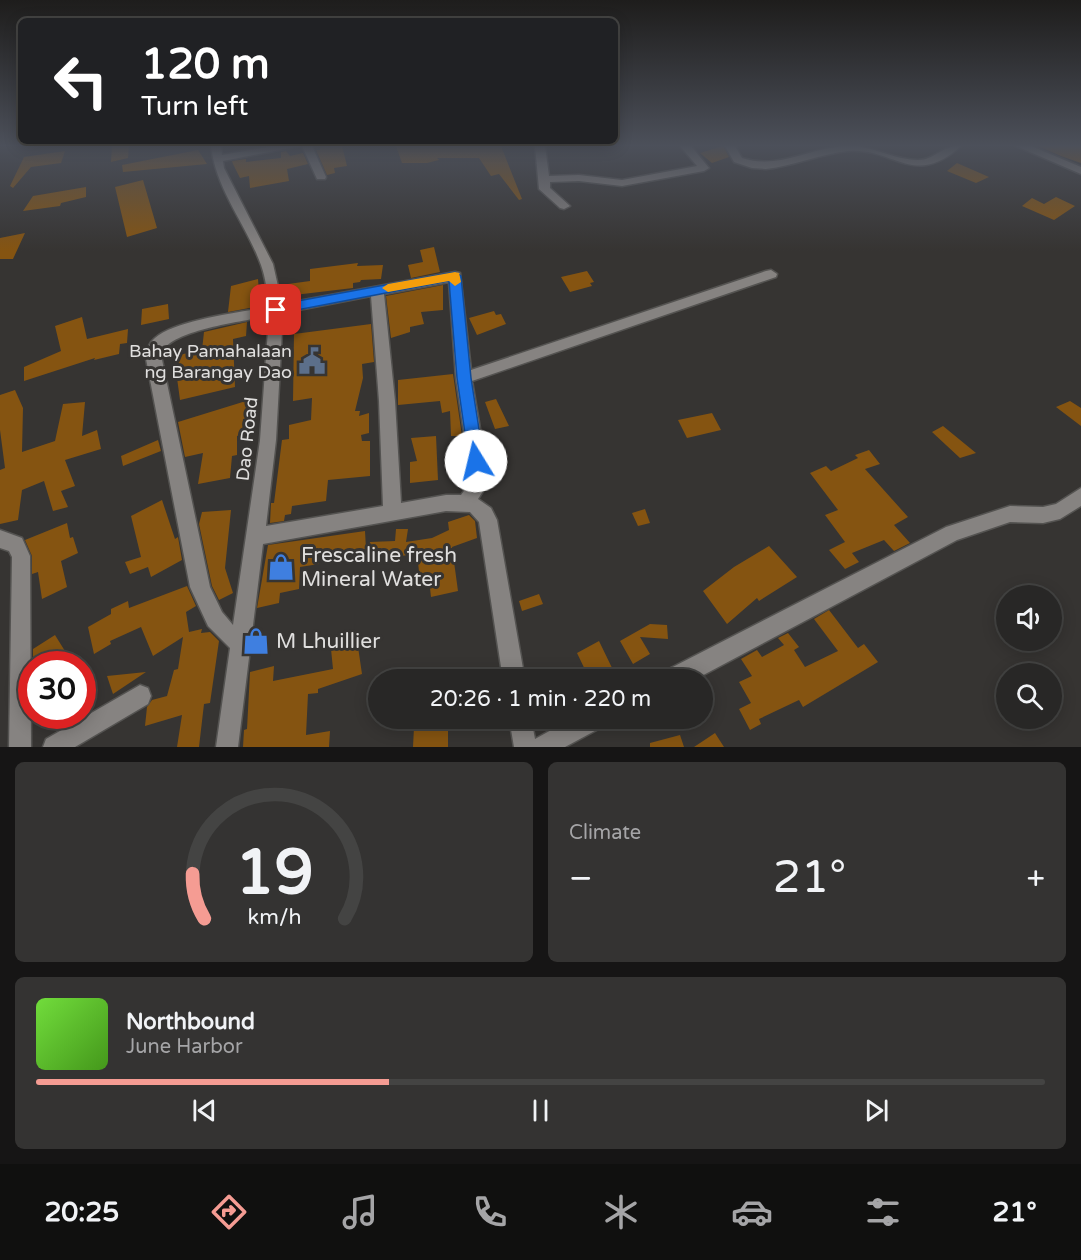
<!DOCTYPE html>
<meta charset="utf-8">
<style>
body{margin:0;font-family:"Varela Round",sans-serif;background:#343332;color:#f1f3f6;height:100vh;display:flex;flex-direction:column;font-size:22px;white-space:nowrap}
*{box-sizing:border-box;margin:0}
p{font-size:20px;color:#a5a5a7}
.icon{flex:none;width:33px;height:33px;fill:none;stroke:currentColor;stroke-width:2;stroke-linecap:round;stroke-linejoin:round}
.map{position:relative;height:747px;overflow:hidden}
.side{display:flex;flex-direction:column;gap:15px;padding:15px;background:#161515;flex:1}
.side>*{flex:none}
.hud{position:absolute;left:18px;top:18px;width:600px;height:126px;border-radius:9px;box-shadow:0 3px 15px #0003,0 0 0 2px #444443;background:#202124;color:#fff;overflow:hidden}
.tools{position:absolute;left:996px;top:585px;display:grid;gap:12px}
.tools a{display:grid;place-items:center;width:66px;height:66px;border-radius:50%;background:#282726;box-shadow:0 3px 15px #0003,0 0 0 2px #444443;font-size:30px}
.speed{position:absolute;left:18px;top:651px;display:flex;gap:12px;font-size:30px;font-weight:700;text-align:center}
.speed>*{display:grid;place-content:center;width:78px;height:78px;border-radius:50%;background:#282726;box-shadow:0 3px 15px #0003,0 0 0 2px #444443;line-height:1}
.speed .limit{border:9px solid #d22;background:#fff;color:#111}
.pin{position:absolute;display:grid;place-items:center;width:51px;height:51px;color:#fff;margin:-26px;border-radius:12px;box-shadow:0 3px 9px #0006}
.me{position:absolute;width:66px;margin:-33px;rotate:351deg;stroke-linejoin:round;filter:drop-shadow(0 0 4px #0008)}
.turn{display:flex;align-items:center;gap:21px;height:126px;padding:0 24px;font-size:27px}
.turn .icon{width:78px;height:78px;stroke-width:2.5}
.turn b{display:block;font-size:42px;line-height:51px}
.big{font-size:45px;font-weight:600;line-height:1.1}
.side .tile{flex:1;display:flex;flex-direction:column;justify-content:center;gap:9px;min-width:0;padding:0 21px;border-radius:9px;background:#343332}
.side .dial{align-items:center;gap:0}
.dial svg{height:156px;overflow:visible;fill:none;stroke:#444443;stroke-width:7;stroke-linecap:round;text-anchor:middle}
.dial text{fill:#f1f3f6;stroke:none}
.song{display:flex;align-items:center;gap:18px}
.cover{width:72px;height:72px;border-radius:9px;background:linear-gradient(135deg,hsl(100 70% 55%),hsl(100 70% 35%))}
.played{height:6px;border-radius:3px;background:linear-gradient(90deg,#f59c93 35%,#444443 35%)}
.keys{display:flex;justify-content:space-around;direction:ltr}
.heat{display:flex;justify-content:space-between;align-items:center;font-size:33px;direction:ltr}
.side .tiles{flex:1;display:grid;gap:15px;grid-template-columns:1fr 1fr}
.tile:last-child{grid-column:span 2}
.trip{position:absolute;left:368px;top:669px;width:345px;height:60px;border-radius:30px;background:#282726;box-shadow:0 3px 15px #0003,0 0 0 2px #444443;font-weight:600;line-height:60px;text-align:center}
.dock{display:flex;height:96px;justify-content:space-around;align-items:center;background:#10100f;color:#a5a5a7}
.dock .icon{width:42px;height:42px}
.dock .current{color:#f59c93}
.dock b{font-size:27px;color:#f1f3f6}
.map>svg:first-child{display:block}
</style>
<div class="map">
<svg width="1081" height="747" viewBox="0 0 1081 747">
<rect width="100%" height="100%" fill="#363432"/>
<path fill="#855411" d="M 112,146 L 129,146 L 128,158 L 111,162 Z
M 320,146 L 342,146 L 347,166 L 334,168 L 335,173 L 327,175 L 316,150 L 320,150 Z
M 396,146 L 501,146 L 522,199 L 519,200 L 499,174 L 491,176 L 479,158 L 437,158 L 439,160 L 427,163 L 402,163 Z
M 723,146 L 729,157 L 712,163 L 700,153 Z
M 1038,146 L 1081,146 L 1081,163 L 1061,156 Z
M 198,150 L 207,164 L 123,172 L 122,165 Z
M 65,151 L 61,163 L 31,167 L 13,188 L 10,186 L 24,157 Z
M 286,151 L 290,156 L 303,153 L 308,164 L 287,169 L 289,181 L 250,188 L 249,176 L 240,178 L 233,164 L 232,161 L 246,159 L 246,162 L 281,158 L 281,152 Z
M 957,163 L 989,177 L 976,183 L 947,171 Z
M 143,180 L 157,228 L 127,237 L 115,187 Z
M 86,187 L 86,197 L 61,203 L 60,206 L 23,211 L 33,196 Z
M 1056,197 L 1075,206 L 1054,220 L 1022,206 L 1032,198 L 1044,204 Z
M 25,233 L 13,259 L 0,259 L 0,238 Z
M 434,247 L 440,272 L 411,278 L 408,265 L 423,262 L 420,250 Z
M 358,263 L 357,266 L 383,265 L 381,279 L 361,280 L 360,282 L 353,283 L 353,288 L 286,296 L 288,284 L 310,281 L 310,269 Z
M 587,271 L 594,282 L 590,283 L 592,286 L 570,292 L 561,277 Z
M 258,279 L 260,306 L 228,312 L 231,286 Z
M 443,285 L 443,310 L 421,312 L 424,324 L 410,327 L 410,332 L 391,338 L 386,296 Z
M 168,304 L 169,319 L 141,325 L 142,309 Z
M 494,311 L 496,315 L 501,314 L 506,324 L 477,335 L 469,318 Z
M 82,317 L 87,339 L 128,329 L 127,343 L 120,344 L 119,354 L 94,360 L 95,358 L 24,381 L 24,367 L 61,351 L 55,326 Z
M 247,322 L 246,336 L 233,339 L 235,387 L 180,400 L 174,356 L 202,350 L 204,332 Z
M 371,324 L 374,362 L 362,364 L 363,378 L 355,411 L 360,411 L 359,416 L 369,413 L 369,433 L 361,435 L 362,441 L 370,441 L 370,476 L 328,480 L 326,501 L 292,506 L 291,514 L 285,515 L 284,521 L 270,523 L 271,503 L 274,503 L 282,440 L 289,439 L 289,425 L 311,420 L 312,398 L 293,401 L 294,334 Z
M 453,374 L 462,436 L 451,436 L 450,411 L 442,413 L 440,401 L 398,405 L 398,380 Z
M 15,390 L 23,408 L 22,452 L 55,441 L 63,404 L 85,402 L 82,436 L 97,430 L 101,449 L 65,460 L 75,486 L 61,491 L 68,507 L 53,511 L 44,481 L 22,490 L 18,520 L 0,524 L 0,470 L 5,468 L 0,430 L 0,395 Z
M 496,399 L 509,426 L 495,429 L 485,402 Z
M 246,401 L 246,408 L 250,408 L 250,418 L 243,419 L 242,435 L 237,436 L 237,455 L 232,456 L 230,478 L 198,484 L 203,453 L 185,457 L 178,422 Z
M 1070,401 L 1081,408 L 1081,426 L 1056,407 Z
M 712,413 L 721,430 L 687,438 L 678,420 Z
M 943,426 L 976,453 L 960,458 L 932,432 Z
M 436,436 L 438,480 L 410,483 L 410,462 L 417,461 L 411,438 Z
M 158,440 L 161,451 L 123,466 L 121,456 Z
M 869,450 L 880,464 L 865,469 L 908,517 L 894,525 L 910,543 L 894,551 L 884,540 L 852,553 L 859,562 L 845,569 L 829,550 L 845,542 L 825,515 L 838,510 L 810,473 L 826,466 L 831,471 L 858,458 L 855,455 Z
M 162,500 L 175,539 L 178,537 L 182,560 L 151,577 L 148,567 L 130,574 L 125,562 L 141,557 L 131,516 Z
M 645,509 L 650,523 L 638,526 L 632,513 Z
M 231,510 L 225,568 L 233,593 L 219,600 L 212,586 L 199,524 L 202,512 Z
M 469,515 L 475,521 L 477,538 L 452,547 L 458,591 L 431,597 L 429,579 L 420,581 L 417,553 L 387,559 L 386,553 L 368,553 L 370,542 L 395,541 L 396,529 L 408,529 L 406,542 L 432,538 L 449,530 L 448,522 Z
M 67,523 L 70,538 L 73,537 L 78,553 L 61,561 L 67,587 L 42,599 L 38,572 L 32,574 L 32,556 L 25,540 Z
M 365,531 L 366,549 L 319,554 L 319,564 L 300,567 L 299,589 L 280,593 L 279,603 L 257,608 L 268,545 Z
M 769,546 L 797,577 L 759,601 L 757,598 L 727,624 L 703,591 L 734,567 Z
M 187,586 L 196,606 L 186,612 L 189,632 L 202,629 L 201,633 L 210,632 L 219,641 L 210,703 L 204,704 L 199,747 L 177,747 L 182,715 L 145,726 L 147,707 L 152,700 L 167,696 L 174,670 L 178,669 L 183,637 L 153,656 L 141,627 L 110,641 L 111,644 L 94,654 L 88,627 L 111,614 L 111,609 L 128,601 L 129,608 Z
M 539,594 L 543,604 L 522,611 L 519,601 Z
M 829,610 L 858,648 L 864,644 L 878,662 L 803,707 L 799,700 L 759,719 L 761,724 L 750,730 L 739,709 L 751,703 L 739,682 L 752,676 L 741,659 L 757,650 L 762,657 L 784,645 L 778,638 L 788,633 L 799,647 L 794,650 L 805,667 L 838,651 L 814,619 Z
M 650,624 L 667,625 L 668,639 L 640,637 L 650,654 L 633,664 L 620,641 Z
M 55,635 L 73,664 L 33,664 L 33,649 Z
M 357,640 L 362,674 L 318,689 L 318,693 L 308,694 L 306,735 L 330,731 L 329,747 L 243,747 L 244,730 L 247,729 L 250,672 L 274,666 L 273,681 L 333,669 L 331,649 Z
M 599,641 L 614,672 L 599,680 L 590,680 L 577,653 Z
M 146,672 L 113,694 L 107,676 Z
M 448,723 L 448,747 L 413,747 L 414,727 Z
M 715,733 L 724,747 L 694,747 Z
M 680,735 L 684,747 L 650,747 L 650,743 Z"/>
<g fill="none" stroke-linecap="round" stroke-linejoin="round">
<defs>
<path id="minor" d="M 211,146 L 221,146 L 222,155 L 274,146 L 300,146 L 223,161 L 224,168 L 273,264 L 282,304 L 455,272 L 460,273 L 471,370 L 766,271 L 771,270 L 777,274 L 776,277 L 472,381 L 489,482 L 478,499 L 491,508 L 497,520 L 525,680 L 503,680 L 479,522 L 470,512 L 446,511 L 263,544 L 238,747 L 216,747 L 230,648 L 208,626 L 190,587 L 146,359 C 146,351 149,343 155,338 C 175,320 241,312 269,307 C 267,292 266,279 261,265 C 246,224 216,190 211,146 ZM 449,282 L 456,378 L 471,481 L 461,495 L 446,495 L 401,503 L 395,401 L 384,294 ZM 371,296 L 379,401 L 383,506 L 266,526 L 276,440 L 283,313 ZM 269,316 L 260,440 L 233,625 L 222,612 L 210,587 L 161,355 C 166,330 246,321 269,316 Z
M 302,146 L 312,146 L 326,177 L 325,179 L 317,179 Z
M 535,146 L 545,146 L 549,176 L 579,175 L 622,180 L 697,166 L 680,146 L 691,146 L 709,168 L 704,171 L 622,186 L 579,181 L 550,182 L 550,188 L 570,206 L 564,209 L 560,208 L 539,189 Z
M 725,146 L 735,146 L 742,158 C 776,169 803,151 837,147 C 870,142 890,160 918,160 C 935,160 940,146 961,146 C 914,189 894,147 848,151 C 820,154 794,166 766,169 L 752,168 L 734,162 Z
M 1016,146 L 1031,146 L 1081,167 L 1081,174 Z
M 1081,488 L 1081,506 L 1060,519 L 1043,523 L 1010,522 L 957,540 L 694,680 L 661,680 L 663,672 L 946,527 L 1010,506 L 1043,507 L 1056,504 Z
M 0,530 L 22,538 L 30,556 L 31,747 L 9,747 L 12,557 L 9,551 L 0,548 Z
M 140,685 L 148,688 L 151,696 L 148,704 L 75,747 L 43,747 L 46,739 Z
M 509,718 L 531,718 L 535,739 L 573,718 L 607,718 L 604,726 L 565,747 L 514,747 Z"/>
</defs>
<use href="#minor" stroke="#545351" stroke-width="3"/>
<use href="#minor" fill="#868381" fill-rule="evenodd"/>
</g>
<linearGradient id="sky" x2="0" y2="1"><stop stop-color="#1e1d1c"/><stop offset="0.58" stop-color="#4c505a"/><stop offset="1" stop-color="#4c505a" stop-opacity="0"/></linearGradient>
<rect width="1081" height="251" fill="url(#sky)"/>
<path fill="#1a73e8" stroke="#114b97" stroke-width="1.5" d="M 455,272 L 461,276 L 471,378 L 484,461 L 482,466 L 476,467 L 471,466 L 469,461 L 457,378 L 449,281 L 276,314 L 270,310 L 276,305 Z"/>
<path fill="#f59e0b" d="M 455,272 L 459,273 L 461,282 L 455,286 L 449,281 L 388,292 L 382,288 L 388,284 Z"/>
<defs>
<symbol id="civic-bare" viewBox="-9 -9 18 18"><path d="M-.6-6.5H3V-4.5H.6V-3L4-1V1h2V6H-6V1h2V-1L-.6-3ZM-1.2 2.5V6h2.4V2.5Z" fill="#5c6f8a" stroke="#363432" stroke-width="2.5" paint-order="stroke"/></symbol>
<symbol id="shop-bare" viewBox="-9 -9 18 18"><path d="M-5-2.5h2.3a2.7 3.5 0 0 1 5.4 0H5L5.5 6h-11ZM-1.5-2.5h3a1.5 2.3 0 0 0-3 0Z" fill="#3f7fe0" stroke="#363432" stroke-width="2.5" paint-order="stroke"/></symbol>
</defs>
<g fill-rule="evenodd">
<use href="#civic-bare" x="293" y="342" width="38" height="38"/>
<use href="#shop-bare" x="262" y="548" width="38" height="38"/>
<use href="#shop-bare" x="237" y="622" width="38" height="38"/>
</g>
<g text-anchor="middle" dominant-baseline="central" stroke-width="6" stroke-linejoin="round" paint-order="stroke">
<g font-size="18" fill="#e0dfde" stroke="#363432" text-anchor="end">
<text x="292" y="351">Bahay Pamahalaan<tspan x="292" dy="21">ng Barangay Dao</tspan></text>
</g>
<g font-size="18" fill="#e0dfde" stroke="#363432">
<text transform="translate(247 439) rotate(-84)">Dao Road</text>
</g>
<g font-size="21" fill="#e0dfde" stroke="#363432" text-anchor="start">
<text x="301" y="555">Frescaline fresh<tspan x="301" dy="24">Mineral Water</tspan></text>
<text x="276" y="641">M Lhuillier</text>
</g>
</g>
</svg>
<div class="tools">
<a><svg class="icon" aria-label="sound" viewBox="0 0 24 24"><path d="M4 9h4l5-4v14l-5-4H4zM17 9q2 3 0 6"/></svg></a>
<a><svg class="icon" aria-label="search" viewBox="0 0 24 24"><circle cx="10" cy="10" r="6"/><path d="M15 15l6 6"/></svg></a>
</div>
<div class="speed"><div class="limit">30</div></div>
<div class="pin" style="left:276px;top:310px;background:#d93025"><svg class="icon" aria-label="arrive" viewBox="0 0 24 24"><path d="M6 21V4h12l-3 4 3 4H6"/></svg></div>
<svg class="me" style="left:476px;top:461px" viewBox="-20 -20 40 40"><circle r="19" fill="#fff"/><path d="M0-13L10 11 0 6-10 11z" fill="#1a73e8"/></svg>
<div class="trip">20:26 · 1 min · 220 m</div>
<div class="hud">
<div class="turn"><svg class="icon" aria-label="left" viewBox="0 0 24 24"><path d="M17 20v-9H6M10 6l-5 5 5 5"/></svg><div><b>120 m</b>Turn left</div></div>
</div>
</div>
<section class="side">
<div class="tiles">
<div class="tile dial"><svg viewBox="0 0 100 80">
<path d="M14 69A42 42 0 1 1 86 69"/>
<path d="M14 69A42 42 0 0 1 8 46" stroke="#f59c93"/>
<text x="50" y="56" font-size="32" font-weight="700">19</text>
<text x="50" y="72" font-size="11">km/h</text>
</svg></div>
<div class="tile"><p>Climate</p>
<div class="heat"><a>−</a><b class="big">21°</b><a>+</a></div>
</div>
<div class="tile">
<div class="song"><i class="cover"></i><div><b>Northbound</b><p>June Harbor</p></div></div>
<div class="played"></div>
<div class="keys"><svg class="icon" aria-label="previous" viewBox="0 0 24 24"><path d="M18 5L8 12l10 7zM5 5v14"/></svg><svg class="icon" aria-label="pause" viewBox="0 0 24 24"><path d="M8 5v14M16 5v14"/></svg><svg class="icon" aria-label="next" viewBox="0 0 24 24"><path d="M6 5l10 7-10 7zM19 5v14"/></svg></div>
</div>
</div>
</section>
<nav class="dock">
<b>20:25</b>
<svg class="icon current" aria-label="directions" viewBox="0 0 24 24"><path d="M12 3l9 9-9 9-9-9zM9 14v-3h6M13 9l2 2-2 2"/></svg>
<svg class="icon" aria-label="music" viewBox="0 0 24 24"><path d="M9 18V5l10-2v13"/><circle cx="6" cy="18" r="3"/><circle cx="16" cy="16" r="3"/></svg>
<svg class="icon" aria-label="phone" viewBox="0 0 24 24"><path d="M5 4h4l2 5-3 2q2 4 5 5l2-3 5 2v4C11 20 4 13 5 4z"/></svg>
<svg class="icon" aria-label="climate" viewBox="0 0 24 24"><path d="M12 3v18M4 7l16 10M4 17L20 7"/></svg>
<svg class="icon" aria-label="car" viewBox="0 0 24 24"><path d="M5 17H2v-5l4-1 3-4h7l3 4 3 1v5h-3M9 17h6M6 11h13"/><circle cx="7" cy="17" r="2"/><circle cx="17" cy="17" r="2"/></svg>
<svg class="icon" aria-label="filters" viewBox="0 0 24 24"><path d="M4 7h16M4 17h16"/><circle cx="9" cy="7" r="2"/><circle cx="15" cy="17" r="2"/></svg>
<b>21°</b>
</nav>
